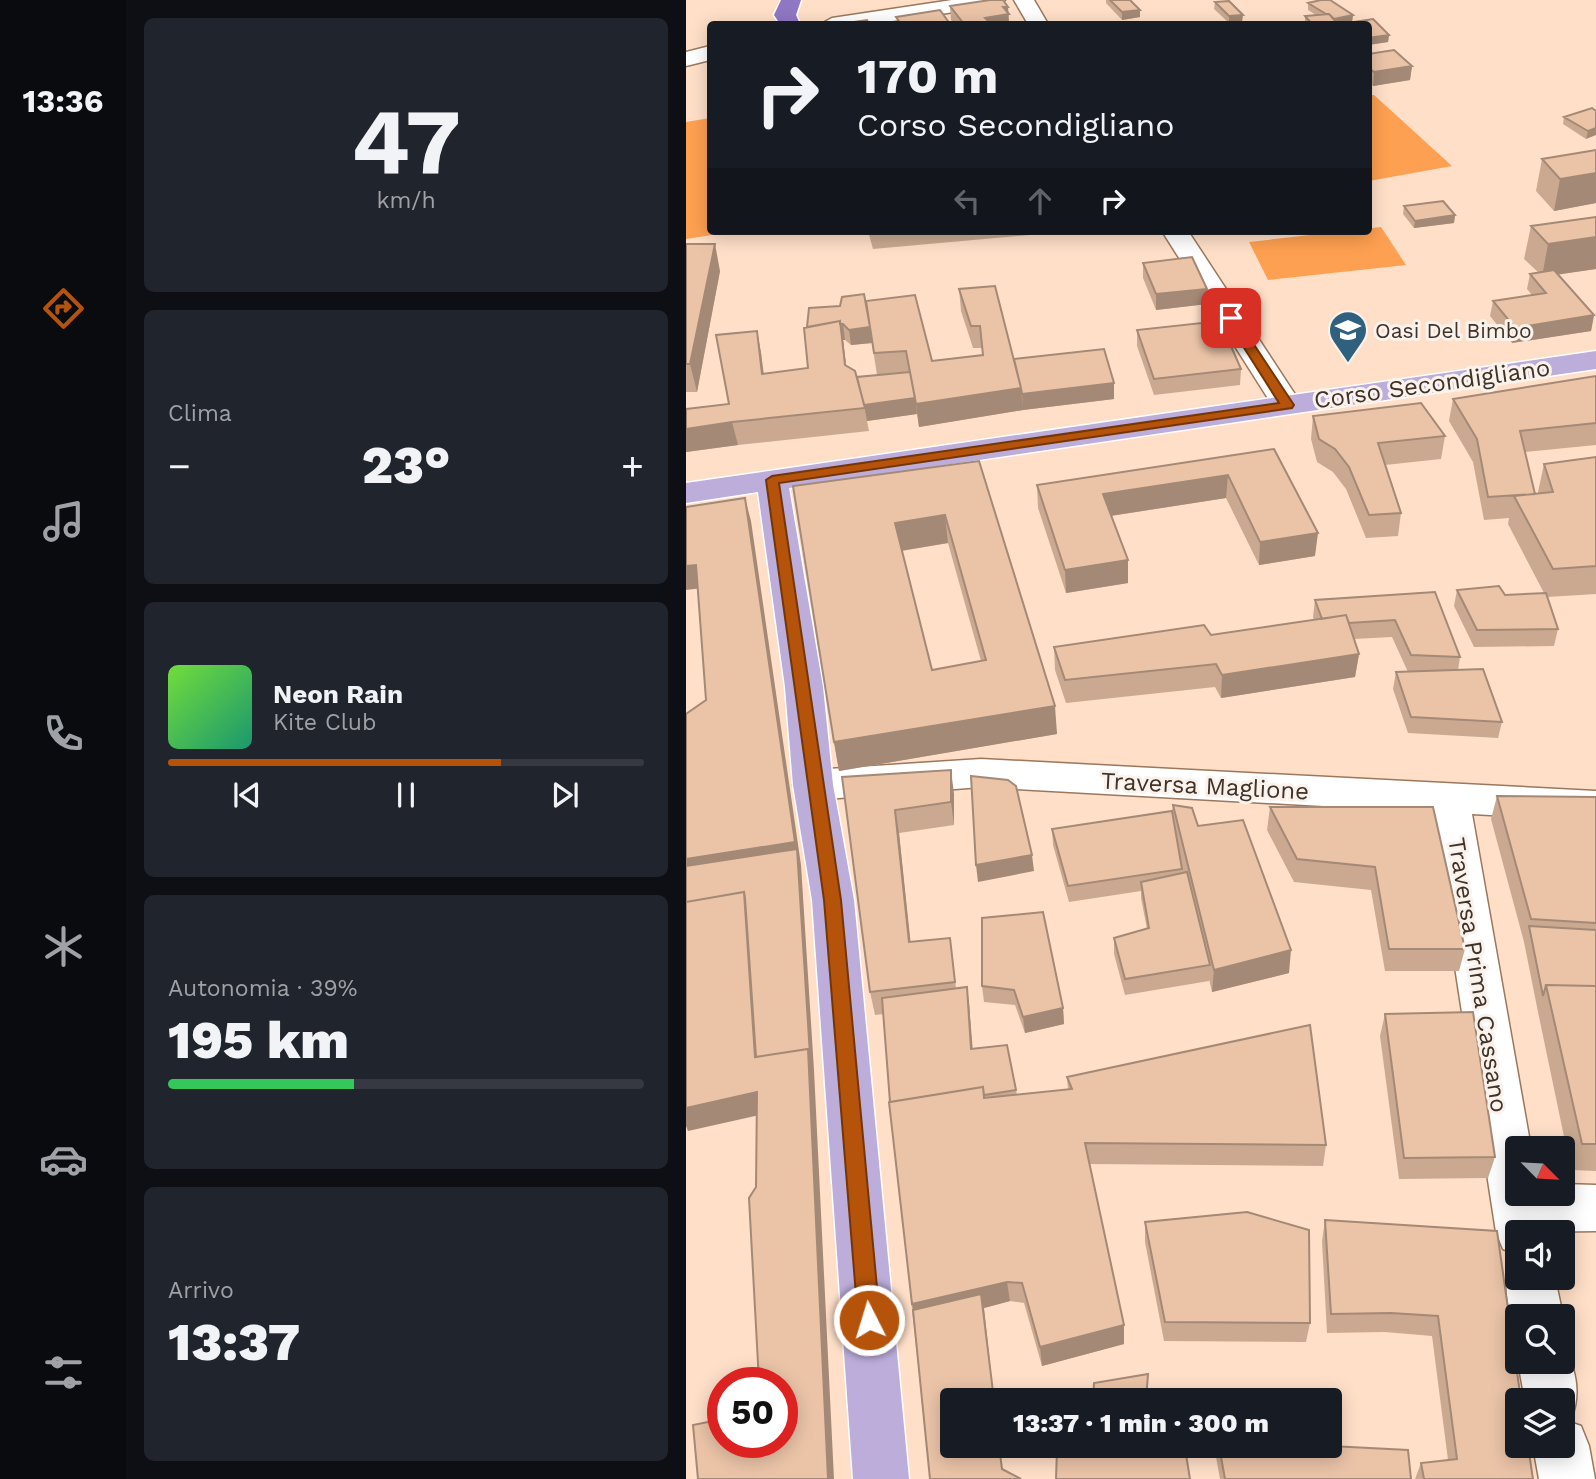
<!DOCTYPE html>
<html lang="it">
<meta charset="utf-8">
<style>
body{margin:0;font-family:"Work Sans",sans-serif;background:#20242c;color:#f1f3f6;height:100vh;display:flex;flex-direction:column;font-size:26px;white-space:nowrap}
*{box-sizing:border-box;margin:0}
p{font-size:23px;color:#9ea1a6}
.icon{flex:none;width:38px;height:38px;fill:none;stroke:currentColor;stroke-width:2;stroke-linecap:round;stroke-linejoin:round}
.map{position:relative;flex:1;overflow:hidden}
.side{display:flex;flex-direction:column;gap:18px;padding:18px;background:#0d0f14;width:560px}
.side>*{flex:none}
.hud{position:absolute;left:21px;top:21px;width:665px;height:214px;border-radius:7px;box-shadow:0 4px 18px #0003;background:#171b24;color:#f1f3f6;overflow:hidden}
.needle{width:46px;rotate:114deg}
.buttons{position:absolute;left:819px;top:1136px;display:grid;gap:14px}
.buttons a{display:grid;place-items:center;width:70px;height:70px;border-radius:7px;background:#171b24;box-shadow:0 4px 18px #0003;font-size:35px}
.speed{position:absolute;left:21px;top:1367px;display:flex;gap:14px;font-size:35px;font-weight:700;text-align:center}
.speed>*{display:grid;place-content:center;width:91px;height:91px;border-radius:50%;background:#171b24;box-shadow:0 4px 18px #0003;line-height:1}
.speed .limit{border:10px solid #d22;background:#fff;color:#111}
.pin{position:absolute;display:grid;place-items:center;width:60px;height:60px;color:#fff;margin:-30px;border-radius:14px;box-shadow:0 4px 10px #0006}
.me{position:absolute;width:77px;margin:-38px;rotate:355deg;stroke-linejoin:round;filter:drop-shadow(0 0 5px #0008)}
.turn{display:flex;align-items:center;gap:24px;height:147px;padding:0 35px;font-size:32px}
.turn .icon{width:91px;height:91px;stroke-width:2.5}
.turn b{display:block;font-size:49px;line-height:60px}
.lanes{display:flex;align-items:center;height:66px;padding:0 35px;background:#0003;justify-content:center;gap:35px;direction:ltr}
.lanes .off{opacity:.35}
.big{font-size:52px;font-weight:800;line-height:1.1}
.side .widget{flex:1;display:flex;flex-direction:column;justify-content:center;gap:10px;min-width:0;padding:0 24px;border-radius:10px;background:#20242c}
.side .dial{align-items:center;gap:0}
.dial b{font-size:91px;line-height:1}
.song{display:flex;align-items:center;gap:21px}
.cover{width:84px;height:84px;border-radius:10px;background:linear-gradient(135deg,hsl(100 70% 55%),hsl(160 70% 35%))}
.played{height:7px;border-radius:4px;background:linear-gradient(90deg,#b45309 70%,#363941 70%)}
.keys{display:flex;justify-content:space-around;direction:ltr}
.heat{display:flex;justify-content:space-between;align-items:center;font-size:38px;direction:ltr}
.charge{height:10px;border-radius:5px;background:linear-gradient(90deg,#34c759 39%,#363941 0)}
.trip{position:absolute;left:254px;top:1388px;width:402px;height:70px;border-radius:7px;background:#171b24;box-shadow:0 4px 18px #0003;font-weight:800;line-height:70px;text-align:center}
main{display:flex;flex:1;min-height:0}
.tab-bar{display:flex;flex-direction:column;width:126px;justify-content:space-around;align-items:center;background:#090b0e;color:#9ea1a6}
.tab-bar .icon{width:49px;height:49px}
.tab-bar .on{color:#b45309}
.tab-bar b{font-size:32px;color:#f1f3f6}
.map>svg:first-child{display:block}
</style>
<main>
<nav class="tab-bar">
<b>13:36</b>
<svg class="icon on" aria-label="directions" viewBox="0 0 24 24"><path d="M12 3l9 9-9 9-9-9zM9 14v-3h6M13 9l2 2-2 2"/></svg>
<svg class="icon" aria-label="music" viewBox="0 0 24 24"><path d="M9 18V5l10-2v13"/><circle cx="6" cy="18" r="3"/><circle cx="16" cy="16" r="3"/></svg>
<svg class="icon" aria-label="phone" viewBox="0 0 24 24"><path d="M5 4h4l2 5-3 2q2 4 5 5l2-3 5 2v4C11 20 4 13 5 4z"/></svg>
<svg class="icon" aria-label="climate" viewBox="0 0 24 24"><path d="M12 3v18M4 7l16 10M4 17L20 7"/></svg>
<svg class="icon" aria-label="car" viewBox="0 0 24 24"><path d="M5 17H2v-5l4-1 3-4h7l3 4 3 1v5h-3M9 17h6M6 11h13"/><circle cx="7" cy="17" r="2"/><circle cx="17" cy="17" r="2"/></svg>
<svg class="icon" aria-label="filters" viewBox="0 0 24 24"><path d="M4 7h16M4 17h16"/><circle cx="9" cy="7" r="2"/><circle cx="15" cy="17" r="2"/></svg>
</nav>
<section class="side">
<div class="widget dial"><b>47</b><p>km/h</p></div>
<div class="widget"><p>Clima</p>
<div class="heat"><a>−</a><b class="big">23°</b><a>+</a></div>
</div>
<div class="widget">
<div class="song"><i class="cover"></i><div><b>Neon Rain</b><p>Kite Club</p></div></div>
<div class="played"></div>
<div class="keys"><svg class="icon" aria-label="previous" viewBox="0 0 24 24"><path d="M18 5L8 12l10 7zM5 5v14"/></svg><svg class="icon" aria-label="pause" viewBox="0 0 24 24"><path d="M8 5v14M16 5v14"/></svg><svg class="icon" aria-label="next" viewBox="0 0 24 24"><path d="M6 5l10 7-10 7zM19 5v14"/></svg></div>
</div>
<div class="widget"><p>Autonomia · 39%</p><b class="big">195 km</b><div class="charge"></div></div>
<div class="widget"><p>Arrivo</p><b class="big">13:37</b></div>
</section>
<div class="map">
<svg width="910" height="1479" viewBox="0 0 910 1479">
<rect width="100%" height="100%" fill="#ffdfc8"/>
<path fill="#fea051" d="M 683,95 L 688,95 L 766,166 L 683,181 Z
M 24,118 L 24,231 L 52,231 L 0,239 L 0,122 Z
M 695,227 L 720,265 L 582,280 L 563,242 Z"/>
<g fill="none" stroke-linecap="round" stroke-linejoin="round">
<defs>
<path id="minor" d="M 266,0 L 319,0 L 309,6 L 186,24 L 135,24 L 146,18 Z
M 328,0 L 348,0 L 362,24 L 342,24 Z
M 24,46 L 24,60 L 0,66 L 0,52 Z
M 476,231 L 502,231 L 616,405 L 612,411 L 601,414 L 590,411 Z
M 295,759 L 910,791 L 910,821 L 786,814 L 845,1148 L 831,1148 L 831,1194 L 877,1194 L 877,1184 L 910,1185 L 910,1231 L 831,1232 L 831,1254 L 817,1249 L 810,1232 L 745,812 L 295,787 L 127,800 L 113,795 L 107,785 L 113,775 L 127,770 Z
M 831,1259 L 831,1278 L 869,1278 L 877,1316 L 877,1317 L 831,1316 L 831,1331 C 821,1307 816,1284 826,1261 Z
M 878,1343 C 889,1370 896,1392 885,1419 L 881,1421 L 895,1426 L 903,1446 L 909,1479 L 853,1479 L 847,1446 L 877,1446 L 877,1400 L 839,1400 L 832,1362 L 877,1362 Z"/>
<path id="major" d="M 910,351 L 910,369 L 103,488 L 137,687 L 147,785 L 168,900 L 223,1479 L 167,1479 L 126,900 L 107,785 L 99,687 L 72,492 L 0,503 L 0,483 Z"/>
<path id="highway" d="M 95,0 L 115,0 L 110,15 L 114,24 L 94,24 L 88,15 Z"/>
</defs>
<use href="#minor" stroke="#9b785d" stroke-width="3"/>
<use href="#major" stroke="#fff" stroke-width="3"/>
<use href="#highway" stroke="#fff" stroke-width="3"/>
<use href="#minor" fill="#fff" fill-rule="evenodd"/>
<use href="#major" fill="#bcaddb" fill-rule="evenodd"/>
<use href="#highway" fill="#9077c3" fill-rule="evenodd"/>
</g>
<path fill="#caa990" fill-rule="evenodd" d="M 420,0 L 444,0 L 454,17 L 436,20 L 420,3 Z
M 635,0 L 644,0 L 667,15 L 666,22 L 687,19 L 703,35 L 702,42 L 682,45 L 682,24 L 626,24 L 619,16 L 630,15 L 622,10 L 622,3 Z
M 529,2 L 556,22 L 543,23 L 528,9 Z
M 264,6 L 322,7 L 323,24 L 269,24 L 265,20 Z
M 619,16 L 626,24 L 619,24 Z
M 682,54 L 726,66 L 724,80 L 687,86 L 682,82 Z
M 910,111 L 900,139 L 877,124 L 878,117 Z
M 910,150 L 910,203 L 868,211 L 850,191 L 856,159 Z
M 718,206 L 769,215 L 768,223 L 728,228 L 717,214 Z
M 845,226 L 910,269 L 872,274 L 908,315 L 905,331 L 826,343 L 804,316 L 807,301 L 846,295 L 841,289 L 844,274 L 852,272 L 838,259 Z
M 182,231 L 377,231 L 377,232 L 187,249 Z
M 0,244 L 34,271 L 11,392 L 0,392 Z
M 457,263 L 521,304 L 470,310 L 457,278 Z
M 273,289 L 328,359 L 428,383 L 428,399 L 337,410 L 233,427 L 231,414 L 181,421 L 183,431 L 52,445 L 0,452 L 0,409 L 43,404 L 71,331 L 75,353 L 78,374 L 122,368 L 118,328 L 181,315 L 246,361 L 297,355 L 296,348 L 287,348 L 275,311 ZM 157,340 L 159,340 L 165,345 L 186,343 L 191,375 L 171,377 L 160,366 Z
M 451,330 L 555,369 L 554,385 L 468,395 L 451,346 Z
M 910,376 L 910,445 L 839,452 L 849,494 L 852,494 L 852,492 L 858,464 L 910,457 L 910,594 L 861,597 L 872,629 L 868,646 L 788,647 L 768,606 L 771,590 L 819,595 L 858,593 L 822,524 L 823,518 L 798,520 L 787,462 L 763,421 L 767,399 Z
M 627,416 L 759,436 L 755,459 L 699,465 L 715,513 L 712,536 L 680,538 L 660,489 L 647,472 L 631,462 L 625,439 Z
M 588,449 L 629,556 L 573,565 L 540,498 L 425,516 L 442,560 L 442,583 L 380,593 L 352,508 L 351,485 Z
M 293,461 L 371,734 L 153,771 L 148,742 L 107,486 ZM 262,543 L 295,661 L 246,670 L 216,551 Z
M 749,592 L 774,657 L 772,670 L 816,722 L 812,738 L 722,733 L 707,689 L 710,672 L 722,672 L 706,637 L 668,639 L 673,654 L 669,677 L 535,698 L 529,687 L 380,703 L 369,670 L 368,647 L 525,635 L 628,620 L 627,617 L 629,600 Z
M 156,777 L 268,794 L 268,825 L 213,833 L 224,942 L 267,960 L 270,989 L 283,1003 L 286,1049 L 330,1090 L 331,1095 L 382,1089 L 381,1077 L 640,1145 L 637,1166 L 403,1164 L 438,1344 L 356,1366 L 338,1303 L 324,1301 L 298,1308 L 244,1479 L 204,1102 L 198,1014 L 189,1015 L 184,992 Z
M 811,796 L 910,797 L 910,1171 L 885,1170 L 852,1012 L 838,942 L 805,819 Z
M 487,805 L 512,826 L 603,973 L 526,992 L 523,979 L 523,981 L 439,995 L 428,954 L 428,938 L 461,929 L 455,898 L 455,891 L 383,902 L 367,845 L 366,829 L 486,811 Z
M 584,807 L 747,807 L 779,949 L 773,971 L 699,971 L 685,890 L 608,882 L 581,830 Z
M 296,918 L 377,1008 L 378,1024 L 339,1033 L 329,1005 L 298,1002 L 296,986 Z
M 699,1014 L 809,1157 L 802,1178 L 713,1179 L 694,1036 Z
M 639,1220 L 811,1231 L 847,1479 L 729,1479 L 735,1463 L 762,1460 L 746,1336 L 699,1332 L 641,1333 L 636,1241 Z
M 459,1222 L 624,1323 L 620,1342 L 478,1341 L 459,1242 Z
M 528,1446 L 644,1446 L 725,1479 L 534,1479 Z"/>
<path fill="#a48976" d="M 317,7 L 322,7 L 323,24 L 300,24 L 299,18 Z
M 454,10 L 454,17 L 436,20 L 436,12 Z
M 557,15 L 556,22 L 543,23 L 543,16 Z
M 667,15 L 666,22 L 656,24 L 647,24 L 648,20 Z
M 703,35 L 702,42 L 682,45 L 682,38 Z
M 726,66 L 724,80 L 687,86 L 688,72 Z
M 910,128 L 910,135 L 900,139 L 902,131 Z
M 910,173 L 910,203 L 868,211 L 874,179 Z
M 769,215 L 768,223 L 728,228 L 729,221 Z
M 910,237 L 910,269 L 856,277 L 862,244 Z
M 29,244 L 34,271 L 11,392 L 4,364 Z
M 521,289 L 521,304 L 470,310 L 470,294 Z
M 908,315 L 905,331 L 826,343 L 829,328 Z
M 154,324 L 157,324 L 159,340 L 157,340 L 163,388 Z
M 184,327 L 186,343 L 165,345 L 163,330 Z
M 71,331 L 75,353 L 80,397 L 76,374 Z
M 428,383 L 428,399 L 337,410 L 336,394 Z
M 335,388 L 337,410 L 233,427 L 230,404 Z
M 229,398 L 231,414 L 181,421 L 178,405 Z
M 46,422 L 52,445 L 0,452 L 0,429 Z
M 542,475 L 540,498 L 417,517 L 417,494 Z
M 59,498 L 65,521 L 115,865 L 128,1070 L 148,1479 L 142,1479 L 112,865 L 0,883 L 0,859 Z
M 259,515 L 262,543 L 213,551 L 209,523 Z
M 632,533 L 629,556 L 573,565 L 574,542 Z
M 442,560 L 442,583 L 380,593 L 379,570 Z
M 10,565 L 16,588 L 0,590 L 0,566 Z
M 673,654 L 669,677 L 535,698 L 536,675 Z
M 369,706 L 371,734 L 153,771 L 148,742 Z
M 265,770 L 268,794 L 268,825 L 265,802 Z
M 209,810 L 213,833 L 227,965 L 223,942 Z
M 346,855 L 348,871 L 292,882 L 290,865 Z
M 58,892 L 64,914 L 75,1063 L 69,1057 Z
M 605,950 L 603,973 L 526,992 L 528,970 Z
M 281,987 L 283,1003 L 288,1065 L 285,1049 Z
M 377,1008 L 378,1024 L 339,1033 L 337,1017 Z
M 71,1092 L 78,1114 L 2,1131 L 0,1126 L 0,1108 Z
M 321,1282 L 324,1301 L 298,1308 L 308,1400 L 231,1324 L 226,1304 Z
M 438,1325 L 438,1344 L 356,1366 L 354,1347 Z
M 462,1374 L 462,1392 L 461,1400 L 460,1400 Z"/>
<path fill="#ebc4a8" stroke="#a48976" stroke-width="2" fill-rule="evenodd" d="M 304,0 L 317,0 L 322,7 L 317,7 L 323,14 L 299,18 L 305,24 L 278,24 L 264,6 Z
M 424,0 L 444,0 L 454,10 L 436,12 Z
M 635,0 L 644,0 L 667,15 L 648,19 L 643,14 L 640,14 L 622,3 Z
M 543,1 L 557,15 L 543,16 L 529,2 Z
M 254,10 L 264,24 L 215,24 L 210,17 Z
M 643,14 L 652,24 L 626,24 L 619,16 Z
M 687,19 L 703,35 L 682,38 L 682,24 L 655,24 Z
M 181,20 L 183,24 L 154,24 Z
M 708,50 L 726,66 L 688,72 L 682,67 L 682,54 Z
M 906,108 L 910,111 L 910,128 L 902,131 L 878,117 Z
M 910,150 L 910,173 L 874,179 L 856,159 Z
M 757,201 L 769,215 L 729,221 L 718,206 Z
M 910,217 L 910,237 L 862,244 L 845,226 Z
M 0,244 L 29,244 L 4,364 L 0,364 Z
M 506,257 L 521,289 L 470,294 L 457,263 Z
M 868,270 L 908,315 L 829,328 L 807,301 L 860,293 L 844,274 Z
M 309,286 L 335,388 L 230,404 L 220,351 L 188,353 L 180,301 L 229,295 L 246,361 L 297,355 L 294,326 L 285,326 L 273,289 Z
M 178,294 L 184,327 L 163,330 L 157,324 L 154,324 L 154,321 L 121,327 L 123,308 L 154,306 L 156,297 Z
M 154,321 L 159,365 L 169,371 L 179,408 L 46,422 L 0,429 L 0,409 L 43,404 L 30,335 L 71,331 L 76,374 L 122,368 L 118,328 Z
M 534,321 L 555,369 L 468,379 L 451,330 Z
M 418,349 L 428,383 L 336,394 L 335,388 L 328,359 Z
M 224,372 L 229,398 L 178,405 L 171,377 Z
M 910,376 L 910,423 L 834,431 L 849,494 L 802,497 L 791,439 L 767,399 Z
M 735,403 L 759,436 L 692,443 L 715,513 L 683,515 L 663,467 L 649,449 L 633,439 L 627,416 Z
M 588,449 L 632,533 L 574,542 L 542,475 L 417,494 L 442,560 L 379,570 L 351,485 Z
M 910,457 L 910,566 L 867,569 L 828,496 L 867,492 L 858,464 Z
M 293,461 L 369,706 L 148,742 L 107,486 ZM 259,515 L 300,660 L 246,670 L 209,523 Z
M 59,498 L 109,842 L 0,859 L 0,714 L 20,700 L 10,565 L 0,566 L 0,507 Z
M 813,586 L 819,595 L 860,593 L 872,629 L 791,630 L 771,590 Z
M 749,592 L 774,657 L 725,655 L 709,620 L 663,623 L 660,615 L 636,619 L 629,600 Z
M 660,615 L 673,654 L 536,675 L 530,664 L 379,680 L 368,647 L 518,625 L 525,635 Z
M 797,669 L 816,722 L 725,717 L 710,672 Z
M 265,770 L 265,802 L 209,810 L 223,942 L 264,938 L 269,982 L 184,992 L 156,777 Z
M 285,776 L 322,780 L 330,786 L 346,855 L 290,865 Z
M 811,796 L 910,797 L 910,923 L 845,919 Z
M 487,805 L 506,808 L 512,826 L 557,820 L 605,950 L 528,970 Z
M 584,807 L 747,807 L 779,949 L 703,949 L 689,867 L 611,859 Z
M 486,811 L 496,869 L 382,886 L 366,829 Z
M 111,849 L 124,1055 L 122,1049 L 70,1057 L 59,898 L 58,892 L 0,902 L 0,866 Z
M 501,872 L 524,965 L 439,979 L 428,938 L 463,928 L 455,882 Z
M 58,892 L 69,1057 L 122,1049 L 142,1479 L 12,1479 L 7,1425 L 37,1419 L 37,1442 L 96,1442 L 96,1382 L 73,1382 L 63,1198 L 70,1187 L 71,1092 L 0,1108 L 0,902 Z
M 357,912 L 377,1008 L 337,1017 L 328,990 L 296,986 L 296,918 Z
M 843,926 L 910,930 L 910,986 L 860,985 L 857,996 Z
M 860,985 L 910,986 L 910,1144 L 896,1144 Z
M 281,987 L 285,1049 L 321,1045 L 330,1090 L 298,1095 L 297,1087 L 204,1102 L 196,998 Z
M 787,1012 L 809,1157 L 718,1158 L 699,1014 Z
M 624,1025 L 640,1145 L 399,1143 L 438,1325 L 354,1347 L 336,1283 L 321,1282 L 226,1304 L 203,1102 L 297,1087 L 298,1098 L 386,1089 L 381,1077 Z
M 561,1212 L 623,1230 L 624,1323 L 479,1322 L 459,1222 Z
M 639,1220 L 811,1231 L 835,1400 L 831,1400 L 831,1446 L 842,1446 L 847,1479 L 738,1479 L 735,1463 L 771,1459 L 752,1316 L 705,1313 L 645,1314 Z
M 295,1294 L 308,1400 L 266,1400 L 266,1446 L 313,1446 L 316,1469 L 335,1479 L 244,1479 L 227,1310 Z
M 462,1374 L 460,1400 L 407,1400 L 408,1383 Z
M 389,1446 L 493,1446 L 499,1448 L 504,1479 L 370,1479 L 371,1449 Z
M 533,1446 L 644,1446 L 722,1450 L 725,1479 L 539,1479 Z"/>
<path fill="#b45309" stroke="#753606" stroke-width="2" d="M 545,315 L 549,316 L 608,405 L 606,408 L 93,483 L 155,900 L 194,1320 L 191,1328 L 183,1331 L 175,1328 L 172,1320 L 138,900 L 80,480 L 86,476 L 593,403 L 539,318 Z"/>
<defs>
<symbol id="school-pin" viewBox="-11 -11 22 30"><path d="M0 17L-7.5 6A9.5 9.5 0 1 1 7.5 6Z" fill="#2f607e" stroke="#faf2ec"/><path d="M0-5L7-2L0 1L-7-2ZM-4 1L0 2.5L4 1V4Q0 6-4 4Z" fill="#fff"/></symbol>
</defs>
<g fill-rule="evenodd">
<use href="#school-pin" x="640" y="308" width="44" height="60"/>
</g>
<g text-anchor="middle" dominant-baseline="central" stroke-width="6" stroke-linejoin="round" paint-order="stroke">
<g font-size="21" fill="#413227" stroke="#faf2ec" text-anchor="start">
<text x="689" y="330">Oasi Del Bimbo</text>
</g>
<g font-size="24" fill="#413227" stroke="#faf2ec">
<text transform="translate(746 384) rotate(-8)">Corso Secondigliano</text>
<text transform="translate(519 786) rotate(3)">Traversa Maglione</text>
<text transform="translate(792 975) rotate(81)">Traversa Prima Cassano</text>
</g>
</g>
</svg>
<div class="buttons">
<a><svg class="needle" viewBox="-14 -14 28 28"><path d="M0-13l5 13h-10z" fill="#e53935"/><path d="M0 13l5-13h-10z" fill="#9ea1a6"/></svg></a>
<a><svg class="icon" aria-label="sound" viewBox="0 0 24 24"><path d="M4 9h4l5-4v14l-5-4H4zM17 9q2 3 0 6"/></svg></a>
<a><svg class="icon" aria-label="search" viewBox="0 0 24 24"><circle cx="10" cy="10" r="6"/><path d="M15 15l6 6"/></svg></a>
<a><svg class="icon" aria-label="layers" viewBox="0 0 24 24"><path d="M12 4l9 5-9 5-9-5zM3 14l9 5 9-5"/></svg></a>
</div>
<div class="speed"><div class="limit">50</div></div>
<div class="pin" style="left:545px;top:318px;background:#d93025"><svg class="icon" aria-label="arrive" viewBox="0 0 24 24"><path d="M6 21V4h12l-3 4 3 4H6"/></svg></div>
<svg class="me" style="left:183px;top:1320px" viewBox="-20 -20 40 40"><circle r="17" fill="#b45309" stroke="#fff" stroke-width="3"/><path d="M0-11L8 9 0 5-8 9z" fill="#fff"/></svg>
<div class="trip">13:37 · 1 min · 300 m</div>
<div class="hud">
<div class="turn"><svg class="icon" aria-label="right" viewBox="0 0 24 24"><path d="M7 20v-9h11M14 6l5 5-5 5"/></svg><div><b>170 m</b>Corso Secondigliano</div></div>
<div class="lanes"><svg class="icon off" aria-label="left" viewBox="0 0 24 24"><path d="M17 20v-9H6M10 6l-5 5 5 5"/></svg><svg class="icon off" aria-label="ahead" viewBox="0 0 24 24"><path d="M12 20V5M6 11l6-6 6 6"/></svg><svg class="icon" aria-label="right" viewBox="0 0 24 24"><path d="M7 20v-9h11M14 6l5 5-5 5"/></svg></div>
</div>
</div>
</main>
